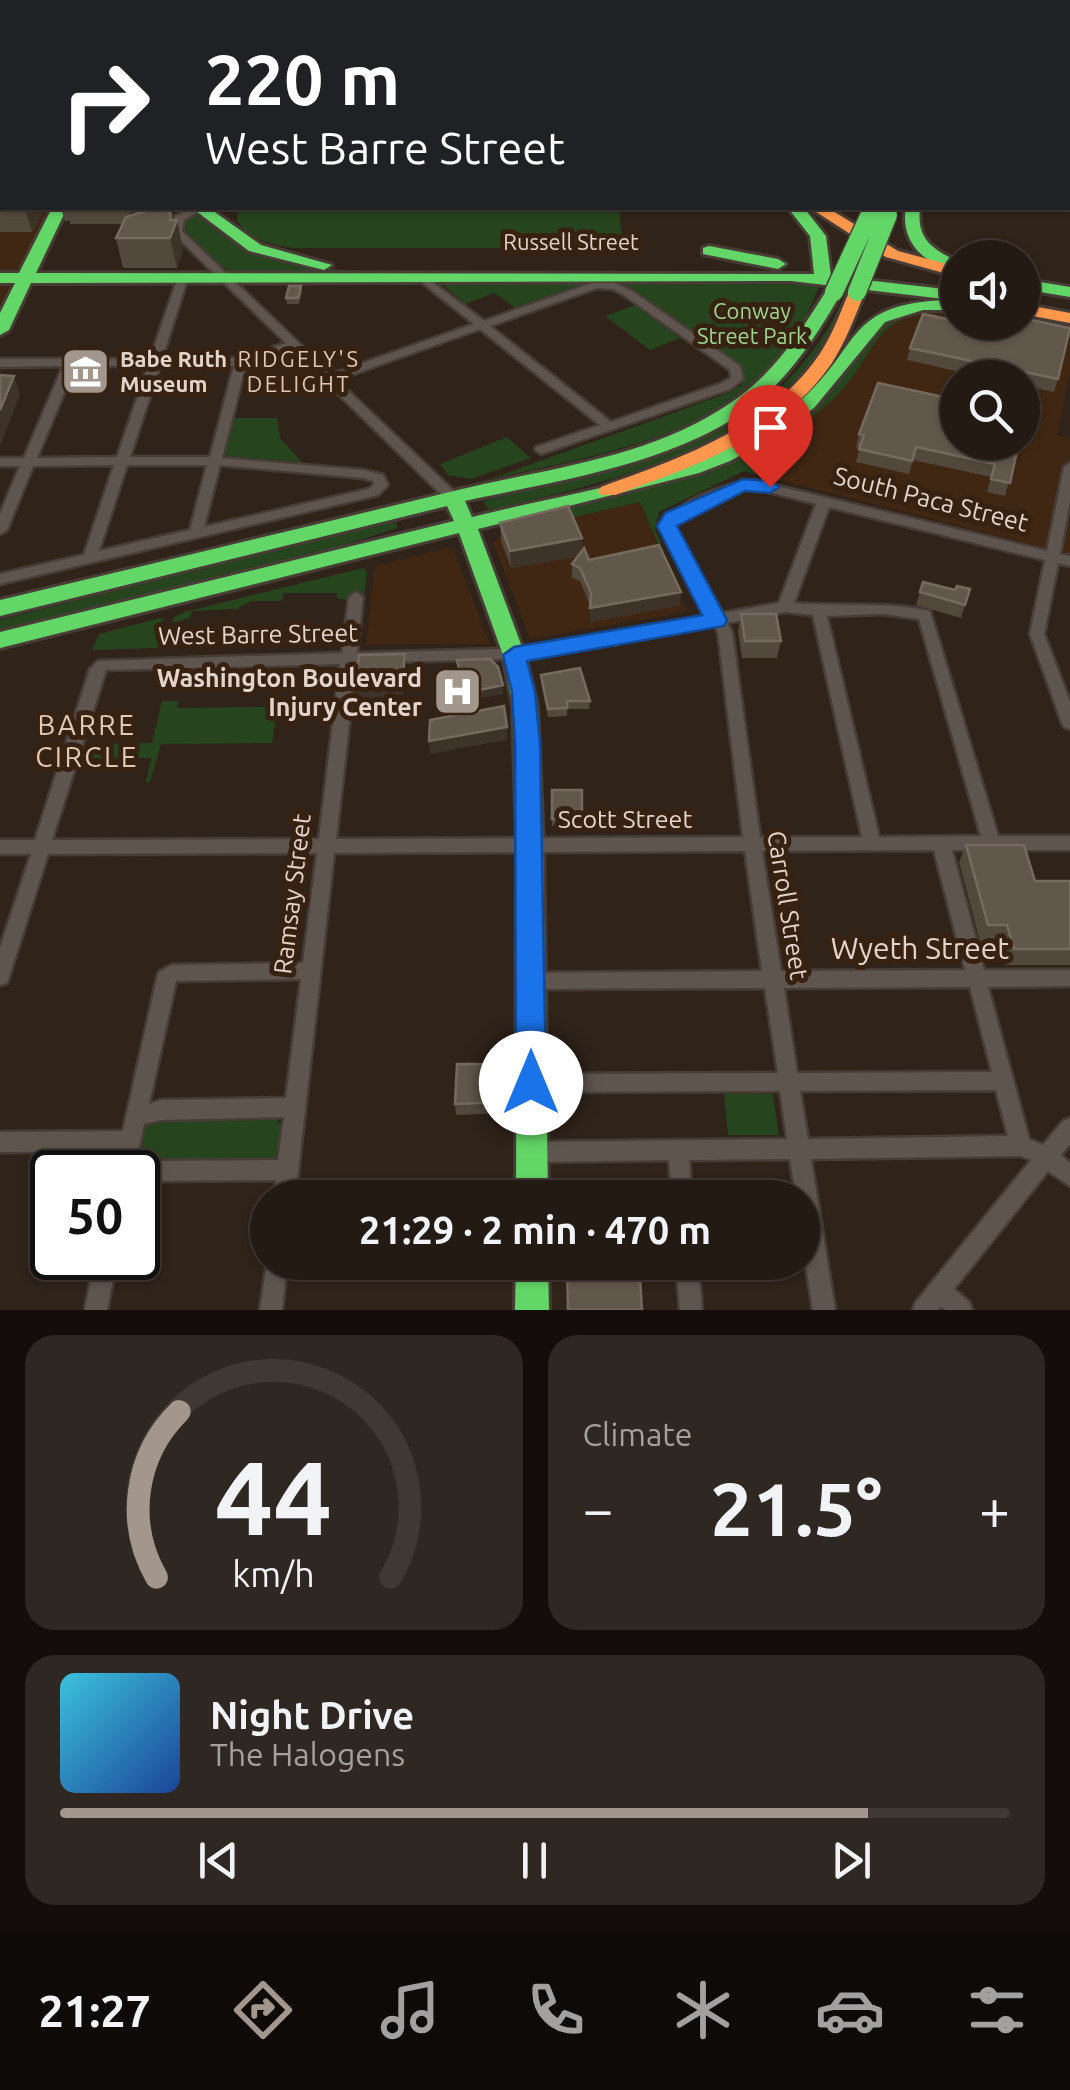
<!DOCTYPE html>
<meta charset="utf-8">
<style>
body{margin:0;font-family:Ubuntu,sans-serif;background:#2f2722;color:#f1f3f6;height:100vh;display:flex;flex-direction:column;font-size:38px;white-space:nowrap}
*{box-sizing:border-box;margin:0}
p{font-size:32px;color:#a3a1a0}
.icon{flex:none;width:55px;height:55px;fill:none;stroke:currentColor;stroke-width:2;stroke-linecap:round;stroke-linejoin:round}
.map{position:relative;height:1310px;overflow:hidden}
.panel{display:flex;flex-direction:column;gap:25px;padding:25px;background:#130e0b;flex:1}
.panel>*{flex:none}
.banner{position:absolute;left:0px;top:0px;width:1070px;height:210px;box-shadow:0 2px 8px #0004,0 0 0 2px #403834;background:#202124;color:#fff;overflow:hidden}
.tools{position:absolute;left:940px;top:240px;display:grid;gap:20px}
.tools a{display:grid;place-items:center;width:100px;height:100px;border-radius:50%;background:#231a14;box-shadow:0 2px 8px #0004,0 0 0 2px #403834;font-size:50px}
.speed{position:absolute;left:30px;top:1150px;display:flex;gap:20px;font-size:50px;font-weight:700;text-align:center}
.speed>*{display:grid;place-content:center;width:130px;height:130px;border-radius:50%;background:#231a14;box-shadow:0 2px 8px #0004,0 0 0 2px #403834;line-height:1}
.speed .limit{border:5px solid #111;border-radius:15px;background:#fff;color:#111}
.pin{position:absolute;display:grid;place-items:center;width:85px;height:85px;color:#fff;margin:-102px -42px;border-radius:50% 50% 50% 0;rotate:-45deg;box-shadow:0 0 10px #0007}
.pin .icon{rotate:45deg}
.me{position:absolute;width:110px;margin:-55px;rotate:0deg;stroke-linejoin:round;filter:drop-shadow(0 0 8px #0008)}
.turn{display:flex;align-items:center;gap:35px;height:210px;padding:0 40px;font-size:45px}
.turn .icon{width:130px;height:130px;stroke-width:2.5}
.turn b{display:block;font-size:70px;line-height:85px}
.big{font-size:75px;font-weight:600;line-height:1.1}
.panel .card{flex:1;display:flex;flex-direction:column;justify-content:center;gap:15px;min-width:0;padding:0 35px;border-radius:30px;background:#2f2722}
.panel .dial{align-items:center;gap:0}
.dial svg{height:260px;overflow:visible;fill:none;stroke:#403834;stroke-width:7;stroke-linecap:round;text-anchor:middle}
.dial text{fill:#f1f3f6;stroke:none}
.song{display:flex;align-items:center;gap:30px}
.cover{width:120px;height:120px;border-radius:15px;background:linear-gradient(135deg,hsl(190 70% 55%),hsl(220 70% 35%))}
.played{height:10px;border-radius:5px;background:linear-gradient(90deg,#a3968d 85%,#403834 85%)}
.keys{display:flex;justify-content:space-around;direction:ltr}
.heat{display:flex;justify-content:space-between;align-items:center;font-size:55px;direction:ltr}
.panel .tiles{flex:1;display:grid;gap:25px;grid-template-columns:1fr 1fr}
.card:last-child{grid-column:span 2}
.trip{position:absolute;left:250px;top:1180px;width:570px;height:100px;border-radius:50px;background:#231a14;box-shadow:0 2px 8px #0004,0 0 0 2px #403834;font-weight:600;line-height:100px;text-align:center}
.dock{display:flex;height:160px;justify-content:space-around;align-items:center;background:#0e0a08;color:#a3a1a0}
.dock .icon{width:70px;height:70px}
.dock .current{color:#a3968d}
.dock b{font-size:45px;color:#f1f3f6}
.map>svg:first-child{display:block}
</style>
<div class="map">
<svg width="1070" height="1310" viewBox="0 0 1070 1310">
<rect width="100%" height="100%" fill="#2f231a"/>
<path fill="#3f2714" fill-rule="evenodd" d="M 0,0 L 154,0 L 2,2 L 2,208 L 49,208 L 0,306 Z
M 924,310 L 957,310 L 958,322 L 1022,322 L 1070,331 L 1070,373 L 1057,435 L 1070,439 L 1070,554 L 755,474 L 756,456 L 802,426 L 843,388 L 880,332 L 895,321 L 924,313 ZM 958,378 L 1022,378 L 1022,442 L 958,442 Z
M 640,502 L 687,612 L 530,639 L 493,542 L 509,532 Z
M 447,548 L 454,551 L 490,644 L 366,645 L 375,566 Z"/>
<path fill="#26441d" d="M 238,208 L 619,208 L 621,231 L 627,237 L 615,237 L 609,246 L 598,248 L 295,248 C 272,245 251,241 237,221 Z
M 198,215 L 237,246 L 296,266 L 357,271 L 657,273 L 233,273 L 213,260 L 183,228 L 184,220 Z
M 616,281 L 821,282 C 813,300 806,321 795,338 C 732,437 593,455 487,480 L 728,393 L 742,385 L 741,371 Z
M 588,282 L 515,308 L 495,293 L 465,304 L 442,284 Z
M 846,293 C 847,301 836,321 831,332 C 777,446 598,485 489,510 L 483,501 C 516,494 547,482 579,474 C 699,444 792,415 846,293 Z
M 635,305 L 680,338 L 650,350 L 605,316 Z
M 924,310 L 925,313 C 877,318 871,358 843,389 C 818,416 787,437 756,456 L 755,474 L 744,471 L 659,512 L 655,529 L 661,543 L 659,546 L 640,502 L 509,532 L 523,518 L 680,479 L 732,460 L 893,315 Z
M 230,418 L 277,418 L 280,438 L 302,462 L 221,456 Z
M 507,437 L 531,458 L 471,479 L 448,475 L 440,464 Z
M 394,519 L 398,528 L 331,549 L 0,630 L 0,620 Z
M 363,568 L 367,573 L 364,595 L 351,595 L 346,600 L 337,598 L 337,593 L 284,593 L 282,601 L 252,601 L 236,609 L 192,611 L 190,618 L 172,623 L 174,617 L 184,612 Z
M 160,618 L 163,620 L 158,648 L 92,650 L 99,634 Z
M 162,701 L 178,701 L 177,708 L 326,706 L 278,708 L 272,743 L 161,744 L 150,782 L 146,782 L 151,758 L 91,758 L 95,744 L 152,743 Z
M 724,1094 L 773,1094 L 779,1135 L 728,1135 Z
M 274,1115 L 282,1127 L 274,1162 L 153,1167 C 131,1152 131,1136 153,1120 Z"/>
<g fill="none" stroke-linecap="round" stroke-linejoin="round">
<defs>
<path id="street" d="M 446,0 L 482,0 L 478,2 L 446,2 Z
M 821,0 L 843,0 L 846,2 L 826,2 Z
M 876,0 L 885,0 L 883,2 L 874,2 Z
M 1020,0 L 1028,0 L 1027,2 L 1019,2 Z
M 1064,0 L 1070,0 L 1070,3 L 1063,2 Z
M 147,208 L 157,208 L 173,223 L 175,216 L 193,208 L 205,208 L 184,220 L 182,231 L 331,374 L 474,324 L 419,280 L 418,278 L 423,275 L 484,321 L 592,283 L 615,283 L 632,291 L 740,366 L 743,379 L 730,389 L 541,454 L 535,450 L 536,447 L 600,425 L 480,329 L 337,380 L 458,495 L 460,498 L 458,501 L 448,501 L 292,349 L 246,364 L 222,458 L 363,470 L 383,475 L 388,485 L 378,495 L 0,584 L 0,574 L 84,555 L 114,465 L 33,466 L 7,530 L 0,534 L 0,514 L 20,466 L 0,466 L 0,458 L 24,458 L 63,366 L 0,367 L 0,359 L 150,359 L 178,277 L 183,274 L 188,277 L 162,359 L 240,358 L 286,343 ZM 597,288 L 613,289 L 624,295 L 730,370 L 731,378 L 722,383 L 611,422 L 490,326 ZM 75,366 L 148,366 L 117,457 L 37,458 ZM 160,366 L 234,366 L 210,457 L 130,457 ZM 127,465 L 207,465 L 190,530 L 99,551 ZM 220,465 L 363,478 L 373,481 L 374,484 L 369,489 L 204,527 Z
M 1070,463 L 1070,501 L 1060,554 L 1070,556 L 1070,566 L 1058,563 L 1044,634 L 1070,702 L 1070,729 L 1064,727 L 1062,723 L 1030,634 L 1045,560 L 829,507 L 794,603 C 839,607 885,601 930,611 L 998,836 L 1070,836 L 1070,850 L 952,850 L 984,970 L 1070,970 L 1070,986 L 988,987 L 1029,1139 L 1043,1145 L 1063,1121 L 1070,1118 L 1070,1144 L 1061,1155 L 1070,1163 L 1070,1186 L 1048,1171 L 954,1289 L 969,1302 L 972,1310 L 945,1310 L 941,1307 L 938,1310 L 913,1310 L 916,1302 L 1031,1160 L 1021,1156 L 811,1159 L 835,1310 L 813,1310 L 802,1240 L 802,1198 L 796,1198 L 790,1159 L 689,1160 L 692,1198 L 672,1198 L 669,1160 L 532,1162 L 525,1159 L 522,1152 L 525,1145 L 532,1142 L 787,1139 L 780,1091 L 531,1092 L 524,1090 L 521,1083 L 524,1076 L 531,1074 L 778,1073 L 765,988 L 531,989 L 524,987 L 522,981 L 524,975 L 531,973 L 762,971 L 745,851 L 334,853 L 295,1198 L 274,1198 L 276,1180 L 148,1181 L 138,1178 L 138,1172 L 114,1172 L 118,1151 L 0,1152 L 0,1132 L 123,1131 L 157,978 L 159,972 L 172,965 L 303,963 L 317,853 L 48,854 L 9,977 L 7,983 L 0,985 L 0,948 L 31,854 L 0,854 L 0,840 L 35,840 L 90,669 L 98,661 L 342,653 L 349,597 L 356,592 L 363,597 L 357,653 L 536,648 L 709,616 L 660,526 C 681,500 721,485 753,480 L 1047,551 L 1064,467 ZM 753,488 L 816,504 L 779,603 L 722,613 L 674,527 C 695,507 725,493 753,488 ZM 785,612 L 813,615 L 862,837 L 760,837 L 732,632 L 727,623 ZM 883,614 L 919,619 L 981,836 L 879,837 L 827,616 ZM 714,625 L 718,632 L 743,837 L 336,839 L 356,663 L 536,658 ZM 340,664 L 319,839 L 52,840 L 106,670 ZM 934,850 L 965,970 L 781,971 L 762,851 ZM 301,979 L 286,1098 L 161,1100 L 149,1104 L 176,981 ZM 970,987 L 992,1072 L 797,1073 L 784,988 ZM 996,1090 L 1008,1136 L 808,1139 L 800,1091 ZM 284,1117 L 278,1160 L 148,1161 L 137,1157 L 144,1124 L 161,1120 Z
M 268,1256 L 268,1262 L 287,1262 L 282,1310 L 260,1310 Z
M 95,1258 L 117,1258 L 107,1310 L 85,1310 Z
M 676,1262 L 698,1262 L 702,1310 L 680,1310 Z"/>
<path id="fast" d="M 424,0 L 436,0 L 436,2 L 424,2 Z
M 443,0 L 455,0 L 455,2 L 443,2 Z
M 1068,60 L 1070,60 L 1070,68 L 1068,68 Z
M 52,208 L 67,208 L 36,273 L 814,274 L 810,236 L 788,208 L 804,208 L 826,236 L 831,276 L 944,289 L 952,294 L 944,299 L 791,281 L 31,283 L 9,330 L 0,335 L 0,313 L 15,283 L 0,283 L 0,273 L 19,273 Z
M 192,208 L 209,208 L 261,245 L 332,265 L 324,270 L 249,251 Z
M 906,208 L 920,208 C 917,234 927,246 951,258 L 951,264 C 920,267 900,235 906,208 Z
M 709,246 L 778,259 L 786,264 L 778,269 L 703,254 L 703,248 Z
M 1022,279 L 1070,287 L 1070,297 L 1022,289 Z
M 834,287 L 842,292 C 822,326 803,357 776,385 C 701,461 564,479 465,501 L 472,517 C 575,491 703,477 789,410 C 866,350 838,300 958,300 L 958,310 L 923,310 L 885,322 L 814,408 L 773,438 L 730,461 L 699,473 L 478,529 L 525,655 L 537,706 L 543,845 L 548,1198 L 516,1198 L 517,845 L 513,706 L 503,655 L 459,533 L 0,648 L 0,632 L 454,521 L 447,506 L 0,616 L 0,600 C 153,564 305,527 458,490 C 545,469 640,459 718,411 C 772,378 795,340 828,288 Z
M 516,1262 L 548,1262 L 549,1310 L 515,1310 Z"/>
<path id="slow" d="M 810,208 L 828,208 L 898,251 L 958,267 L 958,277 L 886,257 Z
M 857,287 L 865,292 C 855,316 846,341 832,363 C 782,436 694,467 615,495 L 601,495 L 598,491 L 601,487 C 678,459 763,430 814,362 C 830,341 839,316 849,292 Z
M 1022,304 L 1070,313 L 1070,323 L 1022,314 Z"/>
</defs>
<use href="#street" stroke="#473d36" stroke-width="5"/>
<use href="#fast" stroke="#473d36" stroke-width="6"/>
<use href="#slow" stroke="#473d36" stroke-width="6"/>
<use href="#street" fill="#5f554f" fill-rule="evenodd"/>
<use href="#fast" fill="#63d668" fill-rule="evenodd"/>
<use href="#slow" fill="#ff974d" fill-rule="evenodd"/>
<defs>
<path id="fast-bridge-far1" d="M 870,214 L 873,208"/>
<path id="fast-bridge" d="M 834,292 L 871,212
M 857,292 L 888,215"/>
</defs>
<use href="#fast-bridge-far1" stroke="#473d36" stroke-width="16" stroke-linecap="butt"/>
<use href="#fast-bridge" stroke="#473d36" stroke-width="21" stroke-linecap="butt"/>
<use href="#fast-bridge-far1" stroke="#63d668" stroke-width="14"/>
<use href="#fast-bridge" stroke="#63d668" stroke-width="18"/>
</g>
<path fill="#53483c" d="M 2,17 L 2,92 L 0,92 L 0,20 Z
M 0,100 L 2,100 L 2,208 L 45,208 L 32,232 L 0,232 Z
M 61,208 L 138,208 L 139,213 L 171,214 L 173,220 L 177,220 L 183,250 L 177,268 L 123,268 L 116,238 L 122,224 L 70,224 L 70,221 L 65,221 Z
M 301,286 L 302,292 L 299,304 L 287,304 L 286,298 Z
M 910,348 L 1058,379 L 1054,392 L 1022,385 L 1022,378 L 987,378 L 907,360 Z
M 98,370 L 94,379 L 74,379 L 71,371 Z
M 859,434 L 1019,442 L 1005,496 L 987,492 L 991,477 L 913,460 L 909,474 L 856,462 L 860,447 L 856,447 Z
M 500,523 L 582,538 L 581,551 L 589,560 L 680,605 L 590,622 L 590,606 L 580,581 L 572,578 L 572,564 L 578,556 L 511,568 L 501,541 Z
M 923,582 L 955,590 L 970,589 L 961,618 L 916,605 Z
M 741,614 L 781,641 L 777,658 L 742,658 L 738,631 Z
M 541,675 L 590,701 L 589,709 L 567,709 L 567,716 L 548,717 L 541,683 Z
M 552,790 L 582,790 L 582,826 L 552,826 Z
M 966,845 L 1035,881 L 1070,881 L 1070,965 L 1006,965 L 1000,942 L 980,942 L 959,862 Z
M 506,1064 L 505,1113 L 456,1115 L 455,1104 Z"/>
<path fill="#3e3328" d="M 25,208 L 45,208 L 32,232 Z
M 129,208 L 138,208 L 139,213 L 133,224 Z
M 171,214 L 174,228 L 177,220 L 183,250 L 177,268 L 170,238 L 170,220 Z
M 96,361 L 98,370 L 94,379 L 92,371 Z
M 14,376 L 20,395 L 0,446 L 0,410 Z
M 582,538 L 581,556 L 511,568 L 510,551 Z
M 681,592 L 680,605 L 590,622 L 590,608 Z
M 405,654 L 406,667 L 403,694 L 357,703 L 355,690 Z
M 503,685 L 503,694 L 456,703 L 455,695 Z
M 453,688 L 453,697 L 441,700 L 440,691 Z
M 507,727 L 507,740 L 430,754 L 429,741 Z"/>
<path fill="#62574b" stroke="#766a5f" stroke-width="2.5" d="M 16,0 L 95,0 L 101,2 L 14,2 Z
M 117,0 L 142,0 L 141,2 L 116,2 Z
M 193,0 L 416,0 L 416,2 L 192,2 Z
M 533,0 L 678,0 L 679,2 L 532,2 Z
M 2,17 L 2,73 L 0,73 L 0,20 Z
M 0,100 L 2,100 L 2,202 L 0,202 Z
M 155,208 L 164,208 L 171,214 L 170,220 L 177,220 L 170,238 L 116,238 L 126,217 Z
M 289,286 L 301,286 L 298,298 L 286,298 Z
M 952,304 L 958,305 L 958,322 L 1022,322 L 1022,318 L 1070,328 L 1058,379 L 910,348 L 923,314 L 947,319 Z
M 75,361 L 96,361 L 92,371 L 71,371 Z
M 0,375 L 14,376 L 0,410 Z
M 878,383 L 958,400 L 958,442 L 1019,442 L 1010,483 L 991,479 L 995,464 L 916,447 L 912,461 L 859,449 L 864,435 L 859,434 Z
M 568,506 L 582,538 L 510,551 L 500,523 Z
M 659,545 L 681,592 L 590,608 L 591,593 L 580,568 L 572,564 L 584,548 L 589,560 Z
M 923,582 L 955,590 L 957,586 L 970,589 L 965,605 L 920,592 Z
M 741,614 L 776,614 L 781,641 L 745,641 Z
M 405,654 L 402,681 L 355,690 L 359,655 Z
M 490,659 L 498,667 L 503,685 L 455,695 L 453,688 L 440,691 L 437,679 L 460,674 L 457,660 Z
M 580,668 L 590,701 L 567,701 L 567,708 L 548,709 L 541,675 Z
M 504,706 L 507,727 L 429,741 L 430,720 Z
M 552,790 L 582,790 L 582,819 L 552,819 Z
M 966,845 L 1024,845 L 1035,881 L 1070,881 L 1070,949 L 1014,949 L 1007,925 L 988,925 Z
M 457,1064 L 506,1064 L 505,1102 L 455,1104 Z
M 567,1262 L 639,1262 L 642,1310 L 568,1310 Z"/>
<path fill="#1a73e8" stroke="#114b97" stroke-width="2.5" d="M 743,479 L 770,481 L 779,487 L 770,493 L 745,491 L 677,526 L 727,620 L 724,626 L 527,661 L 535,692 L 540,743 L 546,1083 L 542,1093 L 531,1097 L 520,1093 L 516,1083 L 515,743 L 512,692 L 503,655 L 514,647 L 702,615 L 657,526 L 665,513 Z"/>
<defs>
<symbol id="museum-square" viewBox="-11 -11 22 22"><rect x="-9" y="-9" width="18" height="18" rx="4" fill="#a3968d" stroke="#372212"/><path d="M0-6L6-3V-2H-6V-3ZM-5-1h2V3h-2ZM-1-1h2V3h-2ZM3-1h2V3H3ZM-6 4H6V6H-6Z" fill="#fff"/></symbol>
<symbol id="hospital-square" viewBox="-11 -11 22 22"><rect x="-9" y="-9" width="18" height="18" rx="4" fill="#a3968d" stroke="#372212"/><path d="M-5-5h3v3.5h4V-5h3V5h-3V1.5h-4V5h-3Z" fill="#fff"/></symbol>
</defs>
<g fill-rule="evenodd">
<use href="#museum-square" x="58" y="344" width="55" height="55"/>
<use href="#hospital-square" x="430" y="664" width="55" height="55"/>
</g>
<g text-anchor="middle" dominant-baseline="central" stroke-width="10" stroke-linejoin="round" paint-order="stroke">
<g font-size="22" fill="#e2d4cb" stroke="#372212">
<text x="571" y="241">Russell Street</text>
</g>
<g font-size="22" fill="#9cd790" stroke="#372212">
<text x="752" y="310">Conway<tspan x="752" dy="25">Street Park</tspan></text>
</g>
<g font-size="22" font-weight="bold" fill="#e2d4cb" stroke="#372212" text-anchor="start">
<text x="120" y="358">Babe Ruth<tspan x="120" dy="25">Museum</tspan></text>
</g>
<g font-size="22" letter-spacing="2.5" fill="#e2c7b4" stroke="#372212">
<text x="299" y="358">RIDGELY'S<tspan x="299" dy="25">DELIGHT</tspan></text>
</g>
<g font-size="25" fill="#e2d4cb" stroke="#372212">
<text transform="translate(931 499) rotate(14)">South Paca Street</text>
<text transform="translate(258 634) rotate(-1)">West Barre Street</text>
<text x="625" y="819">Scott Street</text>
<text transform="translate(292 894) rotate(-83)">Ramsay Street</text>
<text transform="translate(788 905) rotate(81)">Carroll Street</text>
</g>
<g font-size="25" font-weight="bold" fill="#e2d4cb" stroke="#372212" text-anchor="end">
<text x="422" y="678">Washington Boulevard<tspan x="422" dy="29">Injury Center</tspan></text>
</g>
<g font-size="28" letter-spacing="2.5" fill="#e2c7b4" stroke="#372212">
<text x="87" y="724">BARRE<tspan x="87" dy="32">CIRCLE</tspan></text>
</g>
<g font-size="30" fill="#e2d4cb" stroke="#372212">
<text x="920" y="948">Wyeth Street</text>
</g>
</g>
</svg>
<div class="tools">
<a><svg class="icon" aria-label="sound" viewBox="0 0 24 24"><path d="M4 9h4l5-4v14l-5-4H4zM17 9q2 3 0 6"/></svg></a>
<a><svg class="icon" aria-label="search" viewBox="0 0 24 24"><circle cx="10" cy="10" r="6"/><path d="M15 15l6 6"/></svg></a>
</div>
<div class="speed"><div class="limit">50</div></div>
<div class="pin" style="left:770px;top:487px;background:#d93025"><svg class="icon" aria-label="arrive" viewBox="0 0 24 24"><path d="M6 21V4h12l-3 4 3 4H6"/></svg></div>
<svg class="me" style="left:531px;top:1083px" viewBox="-20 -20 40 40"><circle r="19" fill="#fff"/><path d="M0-13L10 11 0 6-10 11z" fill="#1a73e8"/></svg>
<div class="trip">21:29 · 2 min · 470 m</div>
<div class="banner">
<div class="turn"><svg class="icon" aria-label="right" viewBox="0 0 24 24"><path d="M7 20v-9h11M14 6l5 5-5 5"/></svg><div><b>220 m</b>West Barre Street</div></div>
</div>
</div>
<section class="panel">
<div class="tiles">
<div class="card dial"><svg viewBox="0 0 100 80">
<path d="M14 69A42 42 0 1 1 86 69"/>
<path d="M14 69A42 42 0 0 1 21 18" stroke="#a3968d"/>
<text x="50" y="56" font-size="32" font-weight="700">44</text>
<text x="50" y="72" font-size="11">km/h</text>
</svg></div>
<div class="card"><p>Climate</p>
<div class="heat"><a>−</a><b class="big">21.5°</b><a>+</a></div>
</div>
<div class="card">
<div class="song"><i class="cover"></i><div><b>Night Drive</b><p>The Halogens</p></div></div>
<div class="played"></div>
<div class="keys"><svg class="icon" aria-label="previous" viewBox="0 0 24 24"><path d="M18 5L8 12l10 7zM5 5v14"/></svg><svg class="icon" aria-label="pause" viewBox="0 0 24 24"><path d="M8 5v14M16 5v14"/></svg><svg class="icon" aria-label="next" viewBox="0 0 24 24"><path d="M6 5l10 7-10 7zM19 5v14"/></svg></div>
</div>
</div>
</section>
<nav class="dock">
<b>21:27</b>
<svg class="icon current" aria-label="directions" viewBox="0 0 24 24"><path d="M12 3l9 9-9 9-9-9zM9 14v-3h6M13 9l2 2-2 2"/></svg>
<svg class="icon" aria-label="music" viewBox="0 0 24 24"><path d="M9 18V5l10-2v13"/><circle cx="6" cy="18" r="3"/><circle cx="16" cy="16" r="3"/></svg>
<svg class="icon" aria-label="phone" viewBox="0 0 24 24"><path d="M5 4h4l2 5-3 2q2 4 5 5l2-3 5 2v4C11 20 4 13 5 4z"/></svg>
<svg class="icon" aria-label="climate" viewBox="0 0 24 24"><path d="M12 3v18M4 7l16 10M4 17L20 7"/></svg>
<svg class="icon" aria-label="car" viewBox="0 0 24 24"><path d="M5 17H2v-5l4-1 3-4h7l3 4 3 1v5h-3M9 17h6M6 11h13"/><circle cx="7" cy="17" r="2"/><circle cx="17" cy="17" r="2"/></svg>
<svg class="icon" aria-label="filters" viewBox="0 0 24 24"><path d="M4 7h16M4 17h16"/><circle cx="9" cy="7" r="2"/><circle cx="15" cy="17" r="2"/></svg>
</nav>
